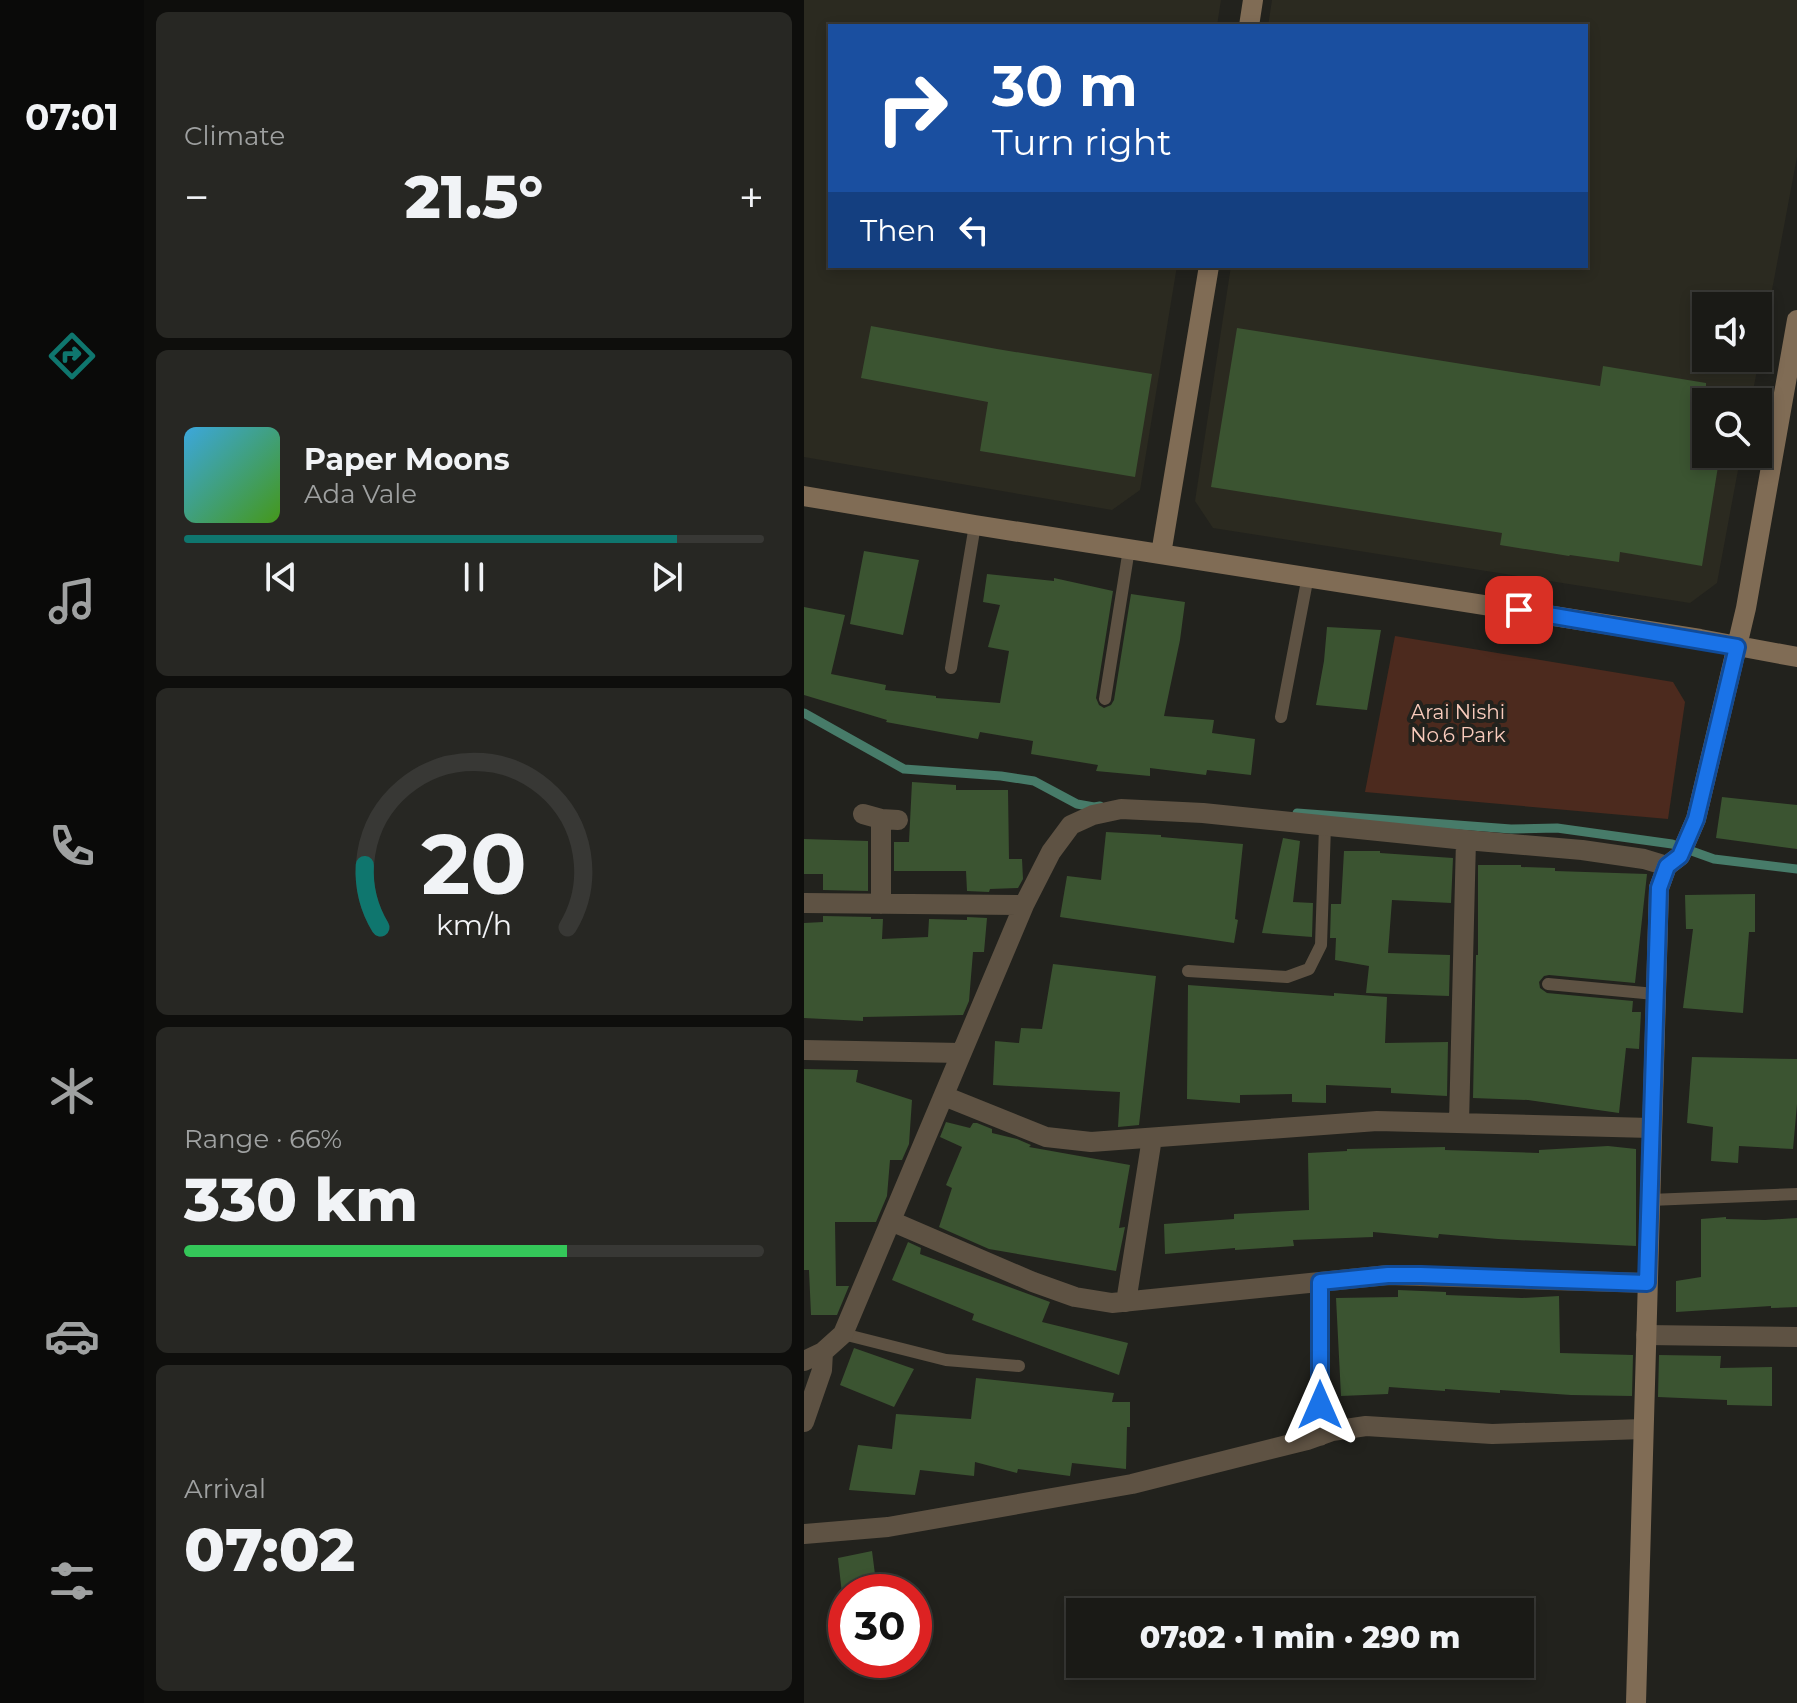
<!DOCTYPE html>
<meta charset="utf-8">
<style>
body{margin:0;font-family:Montserrat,sans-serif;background:#272723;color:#f1f3f6;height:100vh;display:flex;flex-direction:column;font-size:30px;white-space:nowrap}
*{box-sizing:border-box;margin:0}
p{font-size:26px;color:#9fa1a1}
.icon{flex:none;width:44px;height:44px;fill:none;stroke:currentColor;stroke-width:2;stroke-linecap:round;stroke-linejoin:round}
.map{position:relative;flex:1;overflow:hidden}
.side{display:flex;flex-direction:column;gap:12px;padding:12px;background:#0e0e0c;width:660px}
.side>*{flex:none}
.guide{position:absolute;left:24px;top:24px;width:760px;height:244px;border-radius:0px;box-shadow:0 4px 12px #0003,0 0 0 2px #383835;background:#1a4fa0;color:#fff;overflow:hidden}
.buttons{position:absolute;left:888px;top:292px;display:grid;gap:16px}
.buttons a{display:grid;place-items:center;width:80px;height:80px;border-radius:0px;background:#1a1a16;box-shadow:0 4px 12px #0003,0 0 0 2px #383835;font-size:40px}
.speed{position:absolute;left:24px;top:1574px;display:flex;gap:16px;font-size:40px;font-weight:700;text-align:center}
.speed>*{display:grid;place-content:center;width:104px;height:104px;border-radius:50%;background:#1a1a16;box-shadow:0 4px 12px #0003,0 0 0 2px #383835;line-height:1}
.speed .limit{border:12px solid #d22;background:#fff;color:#111}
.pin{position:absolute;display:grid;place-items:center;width:68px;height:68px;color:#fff;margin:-34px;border-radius:16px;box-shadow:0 4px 12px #0006}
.me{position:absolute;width:88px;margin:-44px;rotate:0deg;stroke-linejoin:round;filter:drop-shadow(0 0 6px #0008)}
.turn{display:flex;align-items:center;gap:28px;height:168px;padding:0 32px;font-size:36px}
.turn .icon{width:104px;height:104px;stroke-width:2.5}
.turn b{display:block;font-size:56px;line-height:68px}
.then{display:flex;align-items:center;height:76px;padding:0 32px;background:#0003;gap:16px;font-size:30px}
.big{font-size:60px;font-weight:800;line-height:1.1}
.side .widget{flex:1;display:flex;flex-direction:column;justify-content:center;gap:12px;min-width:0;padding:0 28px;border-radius:12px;background:#272723}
.side .dial{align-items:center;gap:0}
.dial svg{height:208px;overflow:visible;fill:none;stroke:#383835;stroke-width:7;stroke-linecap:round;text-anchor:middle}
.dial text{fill:#f1f3f6;stroke:none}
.song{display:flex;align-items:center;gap:24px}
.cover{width:96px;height:96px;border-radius:12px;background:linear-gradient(135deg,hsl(200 70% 55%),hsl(100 70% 35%))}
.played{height:8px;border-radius:4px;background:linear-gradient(90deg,#0f766e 85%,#383835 85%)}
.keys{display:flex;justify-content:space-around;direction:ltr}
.heat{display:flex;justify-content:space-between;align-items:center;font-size:44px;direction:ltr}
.charge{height:12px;border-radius:6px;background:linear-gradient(90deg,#34c759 66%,#383835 0)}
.trip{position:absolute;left:262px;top:1598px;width:468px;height:80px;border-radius:0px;background:#1a1a16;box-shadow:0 4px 12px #0003,0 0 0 2px #383835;font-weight:800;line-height:80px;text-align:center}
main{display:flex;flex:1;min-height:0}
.menu{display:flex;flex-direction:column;width:144px;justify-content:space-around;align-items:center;background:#0a0a09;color:#9fa1a1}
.menu .icon{width:56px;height:56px}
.menu .selected{color:#0f766e}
.menu b{font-size:36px;color:#f1f3f6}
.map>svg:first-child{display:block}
</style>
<main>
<nav class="menu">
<b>07:01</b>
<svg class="icon selected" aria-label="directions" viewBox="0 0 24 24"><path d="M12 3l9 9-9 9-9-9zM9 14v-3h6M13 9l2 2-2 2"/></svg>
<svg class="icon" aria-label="music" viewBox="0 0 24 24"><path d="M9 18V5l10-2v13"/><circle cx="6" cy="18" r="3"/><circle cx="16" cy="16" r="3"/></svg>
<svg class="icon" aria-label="phone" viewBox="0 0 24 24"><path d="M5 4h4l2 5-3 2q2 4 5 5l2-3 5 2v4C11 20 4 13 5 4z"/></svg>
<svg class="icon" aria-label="climate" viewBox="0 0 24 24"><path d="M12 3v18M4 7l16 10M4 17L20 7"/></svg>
<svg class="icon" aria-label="car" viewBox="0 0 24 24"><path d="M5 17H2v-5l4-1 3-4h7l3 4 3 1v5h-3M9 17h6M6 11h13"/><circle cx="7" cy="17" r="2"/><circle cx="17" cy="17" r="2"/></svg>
<svg class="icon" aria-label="filters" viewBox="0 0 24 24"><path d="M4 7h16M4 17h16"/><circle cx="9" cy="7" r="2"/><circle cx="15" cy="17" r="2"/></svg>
</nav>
<section class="side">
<div class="widget"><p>Climate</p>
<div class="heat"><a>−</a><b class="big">21.5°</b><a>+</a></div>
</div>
<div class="widget">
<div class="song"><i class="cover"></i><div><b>Paper Moons</b><p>Ada Vale</p></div></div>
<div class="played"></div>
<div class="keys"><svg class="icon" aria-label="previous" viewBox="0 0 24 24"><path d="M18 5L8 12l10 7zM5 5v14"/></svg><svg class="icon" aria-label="pause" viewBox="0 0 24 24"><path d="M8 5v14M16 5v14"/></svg><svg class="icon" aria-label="next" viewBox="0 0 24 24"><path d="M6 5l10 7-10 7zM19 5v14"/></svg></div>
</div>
<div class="widget dial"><svg viewBox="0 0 100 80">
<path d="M14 69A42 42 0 1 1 86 69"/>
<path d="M14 69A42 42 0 0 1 8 45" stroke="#0f766e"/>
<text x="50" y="56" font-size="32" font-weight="700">20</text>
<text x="50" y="72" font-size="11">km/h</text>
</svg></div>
<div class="widget"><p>Range · 66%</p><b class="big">330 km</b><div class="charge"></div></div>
<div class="widget"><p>Arrival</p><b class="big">07:02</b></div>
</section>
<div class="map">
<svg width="993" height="1703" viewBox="0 0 993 1703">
<rect width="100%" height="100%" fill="#22221d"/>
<path fill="#2b2a20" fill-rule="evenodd" d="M 0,0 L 417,0 L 413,26 L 26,26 L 26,266 L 373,266 L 336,490 L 308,510 L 0,457 Z
M 468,0 L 993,0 L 993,157 L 947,402 L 902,402 L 902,454 L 937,454 L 913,583 L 886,603 L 409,528 L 391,501 L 427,266 L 782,266 L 782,26 L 464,26 ZM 902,306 L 954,306 L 954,358 L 902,358 Z"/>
<path fill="#4c2a1e" d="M 591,636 L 869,682 L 881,702 L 864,819 L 561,792 Z"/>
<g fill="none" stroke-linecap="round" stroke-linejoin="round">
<path stroke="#477b69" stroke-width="9" d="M 0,713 L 100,769 L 197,776 L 230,781 L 273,804 L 290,807 L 296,806
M 493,813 L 707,829 L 753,828 L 868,844 L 910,859 L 993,869"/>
</g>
<path fill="#3b5431" d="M 67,326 L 193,349 L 348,374 L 331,477 L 176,451 L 184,402 L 57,378 Z
M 433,328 L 796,386 L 799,366 L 902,383 L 902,454 L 916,454 L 898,566 L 816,552 L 815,562 L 766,555 L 765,556 L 696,545 L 698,533 L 407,487 Z
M 60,551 L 115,560 L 99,635 L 46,624 Z
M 183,574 L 250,581 L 250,578 L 309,591 L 292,698 L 295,705 L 300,708 L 307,705 L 310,700 L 327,594 L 381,602 L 376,640 L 360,716 L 410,720 L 408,733 L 451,739 L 447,775 L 403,770 L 402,775 L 346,768 L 346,776 L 292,771 L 294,765 L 227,754 L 229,741 L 176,732 L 174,739 L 82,722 L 83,720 L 0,695 L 0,607 L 41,615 L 27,674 L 82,685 L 81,690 L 132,696 L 132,698 L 196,703 L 205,651 L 184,647 L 196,605 L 179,602 Z
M 523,627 L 577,630 L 563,710 L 512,705 L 520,661 Z
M 108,782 L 152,785 L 152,790 L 204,790 L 205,859 L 218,859 L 219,879 L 214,888 L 186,889 L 185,892 L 163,891 L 162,871 L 90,871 L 90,842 L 105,842 Z
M 918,797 L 993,805 L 993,849 L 912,838 Z
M 302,832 L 357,835 L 357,837 L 439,844 L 431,919 L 434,920 L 430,943 L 256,917 L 263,876 L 297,880 Z
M 479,838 L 496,841 L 489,902 L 509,903 L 508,937 L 458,933 Z
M 0,839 L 64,841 L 64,891 L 19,890 L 19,874 L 0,874 Z
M 540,851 L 576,851 L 576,853 L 649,858 L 647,903 L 588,900 L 584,953 L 646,955 L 645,996 L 562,993 L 565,966 L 531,960 L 532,938 L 526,938 L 527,904 L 537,904 Z
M 674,865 L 717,865 L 717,867 L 751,868 L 751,871 L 843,874 L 831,983 L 745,975 L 740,976 L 735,982 L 736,988 L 743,993 L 829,1001 L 828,1012 L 837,1012 L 835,1049 L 822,1048 L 815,1113 L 724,1100 L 669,1098 L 672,955 L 674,955 Z
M 951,894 L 951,932 L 945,932 L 939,1013 L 879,1008 L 889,929 L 882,929 L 881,895 Z
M 19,916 L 67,917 L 67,919 L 79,919 L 78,939 L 124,937 L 125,919 L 163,920 L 163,917 L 183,918 L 180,952 L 169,952 L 165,1001 L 159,1015 L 59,1017 L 59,1021 L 0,1018 L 0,923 L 19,922 Z
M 249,964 L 352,976 L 335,1125 L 314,1127 L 316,1092 L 189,1085 L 191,1041 L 215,1043 L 217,1028 L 238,1029 Z
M 384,985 L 530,996 L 530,993 L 583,997 L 581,1043 L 644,1042 L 643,1096 L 587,1093 L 587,1088 L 522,1085 L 522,1103 L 488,1102 L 488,1094 L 436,1095 L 436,1103 L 383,1099 Z
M 888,1057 L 993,1059 L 993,1104 L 989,1149 L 935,1146 L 934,1163 L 907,1161 L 909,1127 L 883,1123 Z
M 0,1069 L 54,1070 L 52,1082 L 108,1100 L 105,1144 L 98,1160 L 86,1160 L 83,1196 L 72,1222 L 31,1222 L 32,1286 L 45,1286 L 33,1315 L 7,1315 L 5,1270 L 0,1270 Z
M 142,1122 L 166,1128 L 169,1123 L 173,1123 L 188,1129 L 188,1133 L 213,1139 L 227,1145 L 225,1147 L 326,1165 L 315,1228 L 321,1227 L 312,1271 L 185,1249 L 135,1227 L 148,1188 L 142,1185 L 158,1147 L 136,1137 Z
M 804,1146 L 832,1149 L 832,1246 L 694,1239 L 635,1234 L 634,1238 L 569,1232 L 569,1237 L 489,1240 L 490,1246 L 431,1250 L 431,1248 L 361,1254 L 360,1224 L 430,1219 L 430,1214 L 505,1210 L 504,1153 L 543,1151 L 543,1149 L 641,1147 L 641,1150 L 735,1153 L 735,1150 Z
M 922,1217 L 922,1219 L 961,1220 L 993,1218 L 993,1307 L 967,1308 L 967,1306 L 872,1312 L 872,1281 L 897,1277 L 897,1219 Z
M 104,1242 L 117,1248 L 116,1254 L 246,1302 L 238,1322 L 324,1343 L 315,1375 L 168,1320 L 170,1314 L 88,1280 Z
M 594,1290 L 642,1292 L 642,1295 L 718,1298 L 755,1296 L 756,1353 L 829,1355 L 828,1396 L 767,1395 L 696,1390 L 696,1393 L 641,1389 L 641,1391 L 585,1387 L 584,1394 L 537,1396 L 532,1298 L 594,1297 Z
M 50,1348 L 110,1369 L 90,1407 L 36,1385 Z
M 855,1355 L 917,1356 L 916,1368 L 968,1367 L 968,1406 L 923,1405 L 923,1400 L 854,1397 Z
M 172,1378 L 310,1393 L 308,1402 L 326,1402 L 326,1427 L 323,1427 L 322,1469 L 268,1463 L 266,1476 L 214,1469 L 213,1473 L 171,1462 L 170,1476 L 116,1470 L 111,1495 L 45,1490 L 54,1445 L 88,1449 L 92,1414 L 167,1419 Z
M 68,1551 L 73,1590 L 42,1592 L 42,1594 L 38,1594 L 34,1558 Z"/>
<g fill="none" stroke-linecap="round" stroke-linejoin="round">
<path stroke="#5e5243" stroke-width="12" d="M 147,668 L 171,525
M 301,699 L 325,549
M 477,717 L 504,576
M 384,971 L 483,977 L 505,969 L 517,945 L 521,826
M 744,984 L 851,994
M 846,1200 L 993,1194
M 39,1334 L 142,1360 L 215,1366"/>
<path stroke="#5e5243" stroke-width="20" d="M 59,814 L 77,819 L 94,820
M 0,903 L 220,905
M 77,904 L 77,819
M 0,1050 L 157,1053
M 140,1096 L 242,1137 L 287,1142 L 573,1121 L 847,1128
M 655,1123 L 662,840
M 87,1221 L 229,1282 L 271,1297 L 308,1303 L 584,1275 L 843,1283
M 516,1282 L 516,1436
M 322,1302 L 348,1138
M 842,1335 L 993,1337
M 0,1361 L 19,1352 L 39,1334 L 220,905 L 247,852 L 267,825 L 289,815 L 317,809 L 399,813 L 662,840 L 778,850 L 840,859 L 863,866
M 0,1422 L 18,1370 L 19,1352
M 0,1534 L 84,1527 L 328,1484 L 503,1440 L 528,1431 L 562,1426 L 688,1434 L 839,1429"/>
<path stroke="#806c55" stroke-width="20" d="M 445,26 L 449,0
M 0,496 L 171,525 L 896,639 L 993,657
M 357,554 L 405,266
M 832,1703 L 855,888 L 863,866 L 876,856 L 892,819 L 942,608 L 993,320"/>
</g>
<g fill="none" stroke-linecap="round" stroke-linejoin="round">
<defs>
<path id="route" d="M 516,1405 L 516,1282 L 584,1275 L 617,1275 L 843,1283 L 855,888 L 863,866 L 876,856 L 892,819 L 933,647 L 715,610"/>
</defs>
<use href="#route" stroke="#114b97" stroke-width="20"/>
<use href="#route" stroke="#1a73e8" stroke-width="14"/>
</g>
<g text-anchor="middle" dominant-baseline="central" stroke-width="8" stroke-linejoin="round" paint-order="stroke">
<g font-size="20" fill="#f9cbbc" stroke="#22221d">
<text x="654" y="712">Arai Nishi<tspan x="654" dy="23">No.6 Park</tspan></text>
</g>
</g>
</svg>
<div class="buttons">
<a><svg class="icon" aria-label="sound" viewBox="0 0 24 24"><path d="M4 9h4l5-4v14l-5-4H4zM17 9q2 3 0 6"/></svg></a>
<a><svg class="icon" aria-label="search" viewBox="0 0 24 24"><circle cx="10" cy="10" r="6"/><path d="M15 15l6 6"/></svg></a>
</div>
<div class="speed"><div class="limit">30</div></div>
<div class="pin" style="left:715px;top:610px;background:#d93025"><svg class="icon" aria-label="arrive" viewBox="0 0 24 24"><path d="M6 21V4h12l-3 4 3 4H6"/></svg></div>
<svg class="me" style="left:516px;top:1405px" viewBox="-20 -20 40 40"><path d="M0-17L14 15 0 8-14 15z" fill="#1a73e8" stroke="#fff" stroke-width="4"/></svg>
<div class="trip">07:02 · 1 min · 290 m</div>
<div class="guide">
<div class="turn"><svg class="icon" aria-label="right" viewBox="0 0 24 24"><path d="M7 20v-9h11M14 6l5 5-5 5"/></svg><div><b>30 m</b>Turn right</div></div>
<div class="then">Then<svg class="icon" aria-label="left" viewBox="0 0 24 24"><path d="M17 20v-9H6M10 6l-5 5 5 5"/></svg></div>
</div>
</div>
</main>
